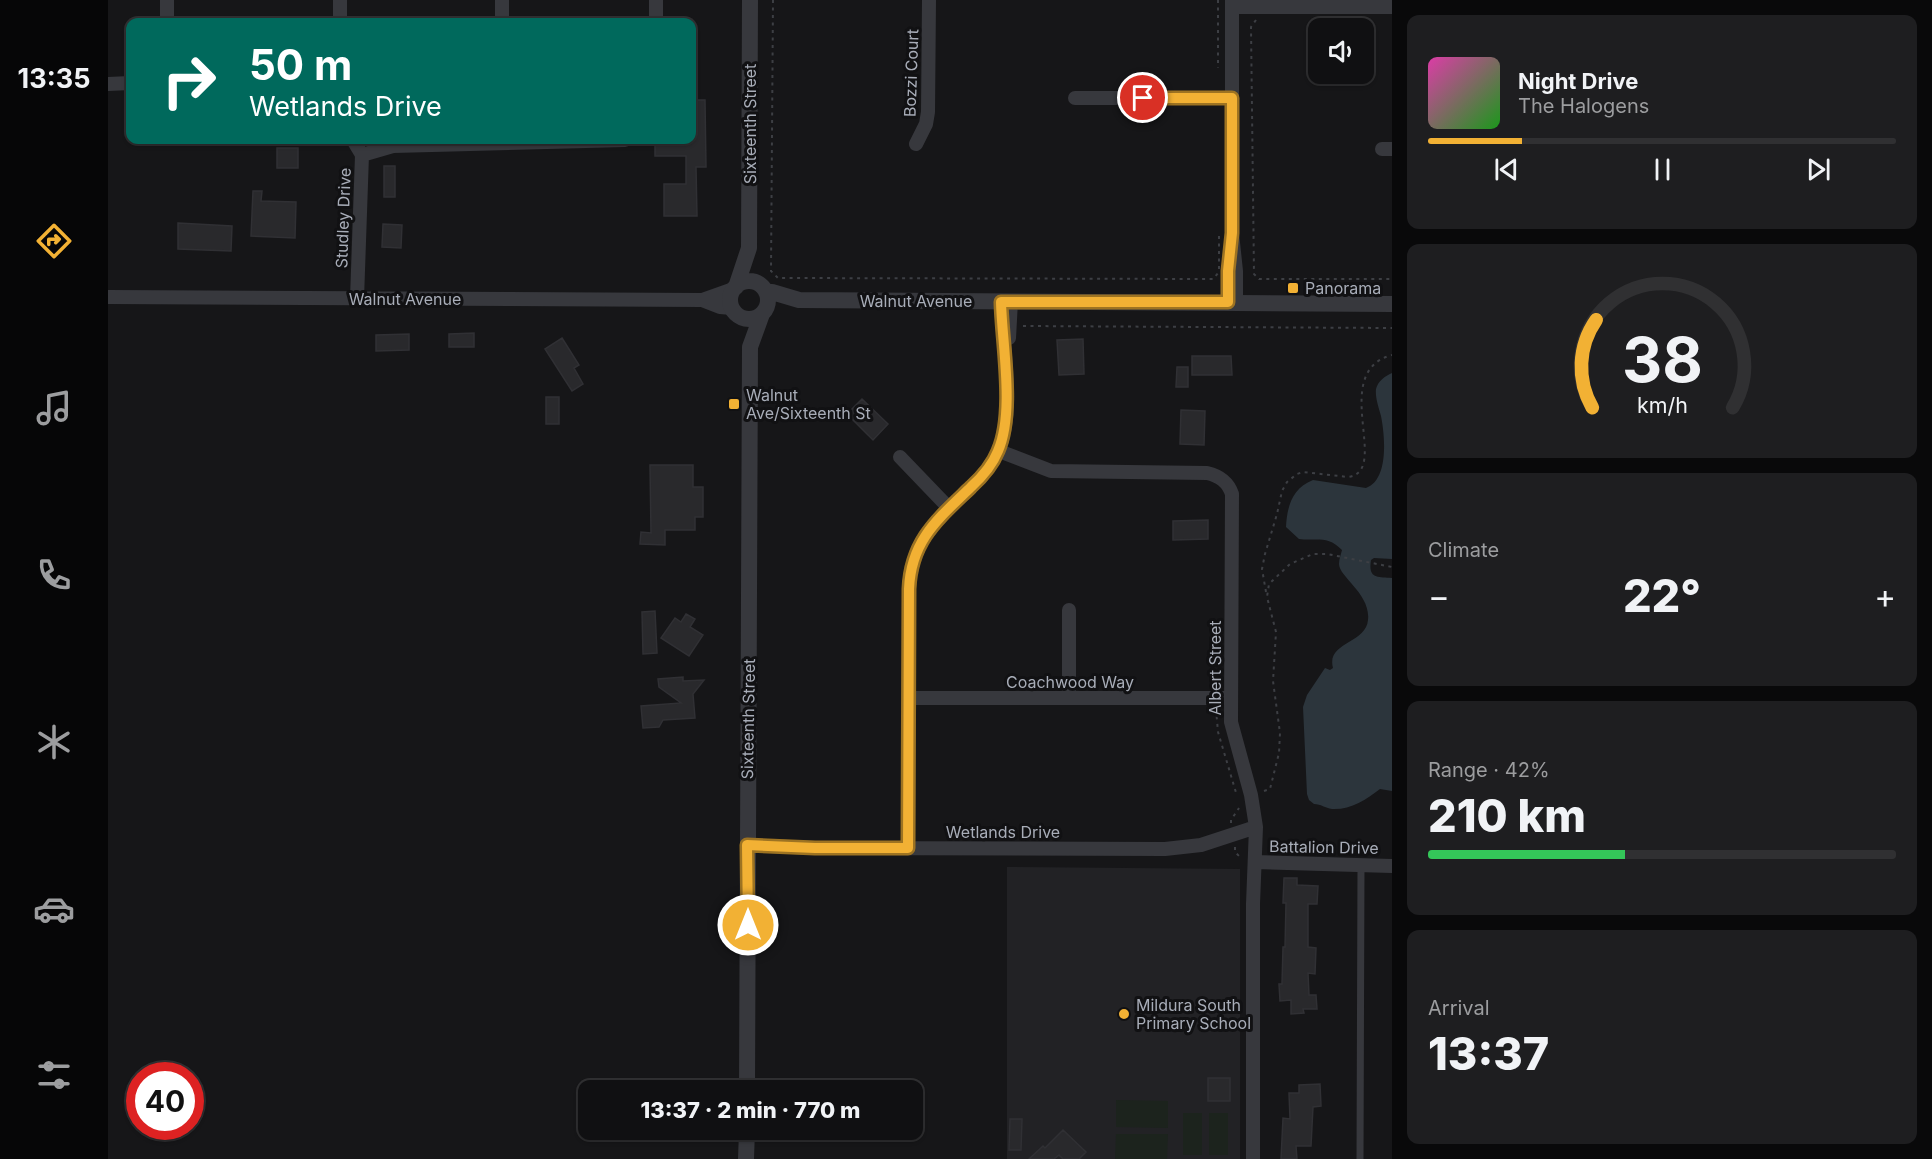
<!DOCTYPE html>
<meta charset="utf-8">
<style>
body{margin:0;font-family:Inter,sans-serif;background:#1e1e20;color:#f1f3f6;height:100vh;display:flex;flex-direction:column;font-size:22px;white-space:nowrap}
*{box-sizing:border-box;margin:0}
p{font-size:20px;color:#9c9d9f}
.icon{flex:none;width:33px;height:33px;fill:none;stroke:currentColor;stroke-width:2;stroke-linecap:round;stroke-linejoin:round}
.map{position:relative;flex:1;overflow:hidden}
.side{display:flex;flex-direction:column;gap:15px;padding:15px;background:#09090a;width:540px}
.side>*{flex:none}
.guide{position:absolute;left:18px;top:18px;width:570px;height:126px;border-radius:12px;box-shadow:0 2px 4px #0004,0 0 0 2px #303032;background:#00695c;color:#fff;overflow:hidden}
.controls{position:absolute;left:1200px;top:18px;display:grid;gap:12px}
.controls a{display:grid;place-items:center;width:66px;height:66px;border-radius:12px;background:#101012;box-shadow:0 2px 4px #0004,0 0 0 2px #303032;font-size:30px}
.speed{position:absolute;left:18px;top:1062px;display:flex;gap:12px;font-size:30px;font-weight:700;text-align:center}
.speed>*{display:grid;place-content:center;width:78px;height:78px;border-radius:50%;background:#101012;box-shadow:0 2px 4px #0004,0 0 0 2px #303032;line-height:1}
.speed .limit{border:9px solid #d22;background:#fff;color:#111}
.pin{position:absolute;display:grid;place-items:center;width:51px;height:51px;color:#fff;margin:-26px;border:3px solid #fff;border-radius:50%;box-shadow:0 2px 6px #0007}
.me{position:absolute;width:66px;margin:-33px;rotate:0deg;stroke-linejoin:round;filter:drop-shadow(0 0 4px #0008)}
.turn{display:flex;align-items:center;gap:21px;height:126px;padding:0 24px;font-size:27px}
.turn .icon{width:78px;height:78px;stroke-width:2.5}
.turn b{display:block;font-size:42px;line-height:51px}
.big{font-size:45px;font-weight:800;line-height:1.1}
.side .card{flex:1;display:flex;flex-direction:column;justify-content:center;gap:9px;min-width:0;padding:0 21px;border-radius:12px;background:#1e1e20}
.side .dial{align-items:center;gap:0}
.dial svg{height:156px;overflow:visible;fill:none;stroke:#303032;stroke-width:7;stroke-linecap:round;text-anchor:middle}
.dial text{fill:#f1f3f6;stroke:none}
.song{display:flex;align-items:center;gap:18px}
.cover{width:72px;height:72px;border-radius:9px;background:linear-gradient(135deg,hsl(320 70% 55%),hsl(120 70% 35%))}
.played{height:6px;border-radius:3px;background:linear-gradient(90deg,#f2b134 20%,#303032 20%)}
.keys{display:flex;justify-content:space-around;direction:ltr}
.heat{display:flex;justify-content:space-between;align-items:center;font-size:33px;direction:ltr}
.charge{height:9px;border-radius:4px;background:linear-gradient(90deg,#34c759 42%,#303032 0)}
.trip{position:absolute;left:470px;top:1080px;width:345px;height:60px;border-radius:12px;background:#101012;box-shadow:0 2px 4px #0004,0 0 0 2px #303032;font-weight:800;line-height:60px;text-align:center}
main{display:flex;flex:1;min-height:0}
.tabs{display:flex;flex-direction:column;width:108px;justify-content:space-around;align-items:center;background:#060607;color:#9c9d9f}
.tabs .icon{width:42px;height:42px}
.tabs .active{color:#f2b134}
.tabs b{font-size:27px;color:#f1f3f6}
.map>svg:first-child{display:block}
</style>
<main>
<nav class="tabs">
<b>13:35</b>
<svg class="icon active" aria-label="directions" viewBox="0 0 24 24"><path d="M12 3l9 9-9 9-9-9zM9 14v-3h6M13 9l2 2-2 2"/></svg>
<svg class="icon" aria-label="music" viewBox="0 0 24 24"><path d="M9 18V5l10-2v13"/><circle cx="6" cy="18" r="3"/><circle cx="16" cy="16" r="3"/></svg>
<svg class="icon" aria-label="phone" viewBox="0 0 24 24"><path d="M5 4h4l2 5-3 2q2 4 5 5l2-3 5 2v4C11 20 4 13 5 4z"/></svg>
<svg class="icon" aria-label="climate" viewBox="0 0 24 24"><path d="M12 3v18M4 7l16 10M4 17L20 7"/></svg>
<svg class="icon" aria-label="car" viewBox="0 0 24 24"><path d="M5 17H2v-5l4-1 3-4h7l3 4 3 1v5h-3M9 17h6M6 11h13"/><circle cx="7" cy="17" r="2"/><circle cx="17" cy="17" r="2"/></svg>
<svg class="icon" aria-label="filters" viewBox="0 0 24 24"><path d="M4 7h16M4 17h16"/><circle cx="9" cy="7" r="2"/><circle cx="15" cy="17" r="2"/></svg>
</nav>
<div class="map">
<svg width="1284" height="1159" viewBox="0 0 1284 1159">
<rect width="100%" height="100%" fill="#161618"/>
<path fill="#222225" d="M 899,867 L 1132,869 L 1132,1159 L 899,1159 Z"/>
<path fill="#1c231d" d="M 1008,1100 L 1060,1101 L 1060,1128 L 1008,1127 Z
M 1075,1113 L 1094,1113 L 1094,1155 L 1075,1155 Z
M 1101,1113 L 1120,1113 L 1120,1155 L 1101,1155 Z
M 1008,1134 L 1060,1134 L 1059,1159 L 1007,1159 Z"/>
<path fill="#2c353c" d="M 1284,373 L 1284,559 L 1266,558 L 1263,560 C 1260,579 1269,577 1284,578 L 1284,791 L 1272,789 C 1258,800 1242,810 1224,809 C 1217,808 1213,804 1206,804 L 1201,800 L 1199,794 L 1195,707 L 1199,695 L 1217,668 L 1222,670 L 1225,668 C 1218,642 1258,644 1260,620 C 1263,594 1231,577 1231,564 C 1231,559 1233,554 1234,550 C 1220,535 1209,541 1191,539 L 1178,527 C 1179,507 1184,488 1205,480 L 1258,488 C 1281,480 1277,436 1273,416 C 1271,408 1267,398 1268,389 C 1270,381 1277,376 1284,373 Z"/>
<path fill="#29292c" stroke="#303034" stroke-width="1.5" d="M 584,100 L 597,100 L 598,167 L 588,167 L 589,216 L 556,216 L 556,184 L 578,184 L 578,156 L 547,156 L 547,141 L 584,140 Z
M 169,148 L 190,148 L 190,168 L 169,168 Z
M 276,166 L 287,166 L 287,197 L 276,197 Z
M 145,191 L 154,191 L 153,201 L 188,202 L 187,238 L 143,236 Z
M 70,223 L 124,226 L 123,251 L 70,249 Z
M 275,224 L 294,225 L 293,248 L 274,247 Z
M 366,333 L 366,347 L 341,347 L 341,334 Z
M 301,334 L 301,350 L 268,351 L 268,335 Z
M 454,338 L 471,365 L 466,368 L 475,384 L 464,391 L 437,349 Z
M 975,339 L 976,374 L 951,375 L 949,340 Z
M 1084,356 L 1123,356 L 1124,375 L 1084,375 Z
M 1069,367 L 1080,367 L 1080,387 L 1068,387 Z
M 438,397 L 451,397 L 451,424 L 438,424 Z
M 754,399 L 780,424 L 765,440 L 739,414 Z
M 1073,410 L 1097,411 L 1096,445 L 1072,444 Z
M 542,465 L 585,465 L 585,487 L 595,487 L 595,517 L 587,517 L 587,530 L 557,530 L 557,545 L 532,544 L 533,532 L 543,533 Z
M 1100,520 L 1100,539 L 1065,540 L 1065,521 Z
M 547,611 L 549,653 L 535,654 L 534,612 Z
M 578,614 L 587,619 L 582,627 L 595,635 L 581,656 L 553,638 L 567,618 L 573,622 Z
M 575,677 L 575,681 L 596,680 L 585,694 L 587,718 L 555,720 L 551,727 L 535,728 L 533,706 L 573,703 L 551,687 L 550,679 Z
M 1176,878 L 1189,878 L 1189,885 L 1210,886 L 1209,904 L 1200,904 L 1200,947 L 1208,948 L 1207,974 L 1200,973 L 1201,995 L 1208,995 L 1209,1009 L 1195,1009 L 1196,1013 L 1183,1014 L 1183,1000 L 1172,1001 L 1171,984 L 1174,984 L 1175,947 L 1177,947 L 1178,903 L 1175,903 Z
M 1100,1078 L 1122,1078 L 1122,1101 L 1100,1101 Z
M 1212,1084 L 1213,1106 L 1205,1107 L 1203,1146 L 1188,1146 L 1189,1159 L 1173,1159 L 1175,1118 L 1182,1119 L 1181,1093 L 1191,1093 L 1191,1085 Z
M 902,1119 L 914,1119 L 913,1150 L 901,1150 Z
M 955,1130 L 978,1152 L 971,1159 L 955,1159 L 951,1155 L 946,1159 L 921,1159 L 935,1146 L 937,1148 Z"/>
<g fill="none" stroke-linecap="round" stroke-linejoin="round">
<path stroke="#3d3f44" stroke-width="2" stroke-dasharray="3 4.5" stroke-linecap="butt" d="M 665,0 L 663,271 L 670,278 L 1105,279 L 1111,272 L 1115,271
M 1110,0 L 1110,68
M 1148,20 L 1143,27 L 1146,274 L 1151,279 L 1284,279
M 1111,236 L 1111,272
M 915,326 L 1284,328
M 1158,592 L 1154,569 L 1157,554 L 1169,514 L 1174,491 L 1179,482 L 1189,474 L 1195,472 L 1240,477 C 1284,472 1220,372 1284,355
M 1108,709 L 1110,732 L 1129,796
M 1156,791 L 1162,789 L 1171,753 L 1172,733 L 1165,681 L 1168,632 L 1159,597 L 1161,584 L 1182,564 L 1205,554 L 1219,554 L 1284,567
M 1123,823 L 1123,820 L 1131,808
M 1127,847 L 1127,852 L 1134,859"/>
<path stroke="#37383d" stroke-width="7" d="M 1252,1159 L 1253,865"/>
<path stroke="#37383d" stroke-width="14" d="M 232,0 L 232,22
M 394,0 L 394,22
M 548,0 L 548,22
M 1124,0 L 1124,233 L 1128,271 L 1128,302
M 1124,7 L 1284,7
M 59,22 L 59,0
M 0,84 L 22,83
M 967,98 L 1124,98
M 245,140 L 254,155 L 249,299
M 808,144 L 818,124 L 820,112 L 821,0
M 1274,149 L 1284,149
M 254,155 L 285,146 L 517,140
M 0,297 L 594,300 L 625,289
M 594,300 L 612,307 L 624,308
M 901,338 L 903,301
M 891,451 L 943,471 L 1099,473 C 1112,476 1120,482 1124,494 L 1123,722 L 1143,795 L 1148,827 L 1145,904 L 1145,1159
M 792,457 L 841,508
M 961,610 L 961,698
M 801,698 L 1123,698
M 639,845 L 707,848 L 1057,849 L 1093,845 L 1148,827
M 800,847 L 801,589 C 803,540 830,519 863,487 C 874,477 884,466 890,451 C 908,411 894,345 893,302
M 1148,862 L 1284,866"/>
<path stroke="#37383d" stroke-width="16" d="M622 300a19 19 0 1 1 38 0a19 19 0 1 1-38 0Z
M 628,287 L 641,248 L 642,0
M 658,292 L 664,292 L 691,300 L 1284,304
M 639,1090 L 642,347 L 654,314
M 638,1159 L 639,1130"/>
</g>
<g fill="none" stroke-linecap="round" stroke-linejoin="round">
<defs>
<path id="route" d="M 640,925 L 639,845 L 707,848 L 800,848 L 801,589 C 803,540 830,519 863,487 C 874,477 884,466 890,451 C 907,412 894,344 893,302 L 1120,302 L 1120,271 L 1124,233 L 1124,98 L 1035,98"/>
</defs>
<use href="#route" stroke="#9d7322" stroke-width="15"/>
<use href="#route" stroke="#f2b134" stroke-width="10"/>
</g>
<g fill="#f2b134" stroke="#111113" stroke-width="2">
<rect x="1179" y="282" width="12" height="12" rx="3"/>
<rect x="620" y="398" width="12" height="12" rx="3"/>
<circle cx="1016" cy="1014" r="6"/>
</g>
<g text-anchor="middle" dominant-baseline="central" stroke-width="6" stroke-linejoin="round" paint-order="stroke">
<g font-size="16" fill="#a8adb8" stroke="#111113">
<text transform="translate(803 73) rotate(-88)">Bozzi Court</text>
<text transform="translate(642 124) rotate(-90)">Sixteenth Street</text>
<text transform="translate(235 218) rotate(-88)">Studley Drive</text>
<text x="297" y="299">Walnut Avenue</text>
<text x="808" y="301">Walnut Avenue</text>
<text transform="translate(1107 668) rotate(-90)">Albert Street</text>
<text x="962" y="682">Coachwood Way</text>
<text transform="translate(640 719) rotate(-89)">Sixteenth Street</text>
<text x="895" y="832">Wetlands Drive</text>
<text transform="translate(1216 847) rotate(1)">Battalion Drive</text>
</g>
<g font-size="16" fill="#a8adb8" stroke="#111113" text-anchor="start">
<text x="1197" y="288">Panorama</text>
<text x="638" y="395">Walnut<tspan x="638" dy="18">Ave/Sixteenth St</tspan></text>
<text x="1028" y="1005">Mildura South<tspan x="1028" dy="18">Primary School</tspan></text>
</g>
</g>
</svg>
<div class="controls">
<a><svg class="icon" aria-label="sound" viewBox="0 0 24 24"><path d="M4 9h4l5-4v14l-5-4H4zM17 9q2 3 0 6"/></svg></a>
</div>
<div class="speed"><div class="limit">40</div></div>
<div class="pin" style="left:1035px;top:98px;background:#d93025"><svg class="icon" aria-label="arrive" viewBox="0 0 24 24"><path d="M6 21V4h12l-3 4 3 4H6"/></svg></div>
<svg class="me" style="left:640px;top:925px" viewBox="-20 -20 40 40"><circle r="17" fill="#f2b134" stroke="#fff" stroke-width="3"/><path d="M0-11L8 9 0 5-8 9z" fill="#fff"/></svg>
<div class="trip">13:37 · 2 min · 770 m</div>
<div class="guide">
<div class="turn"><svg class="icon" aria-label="right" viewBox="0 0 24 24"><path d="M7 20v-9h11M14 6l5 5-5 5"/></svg><div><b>50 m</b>Wetlands Drive</div></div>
</div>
</div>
<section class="side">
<div class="card">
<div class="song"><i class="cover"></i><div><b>Night Drive</b><p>The Halogens</p></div></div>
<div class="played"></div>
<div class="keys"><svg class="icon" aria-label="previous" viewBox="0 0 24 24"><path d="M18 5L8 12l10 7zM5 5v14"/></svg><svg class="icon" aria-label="pause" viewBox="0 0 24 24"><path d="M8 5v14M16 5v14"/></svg><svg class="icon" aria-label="next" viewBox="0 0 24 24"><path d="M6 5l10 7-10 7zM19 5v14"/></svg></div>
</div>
<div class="card dial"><svg viewBox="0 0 100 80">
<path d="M14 69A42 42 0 1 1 86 69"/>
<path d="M14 69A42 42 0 0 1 16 24" stroke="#f2b134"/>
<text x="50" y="56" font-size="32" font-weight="700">38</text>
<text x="50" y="72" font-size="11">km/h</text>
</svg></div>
<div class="card"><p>Climate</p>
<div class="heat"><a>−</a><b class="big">22°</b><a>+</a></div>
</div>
<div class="card"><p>Range · 42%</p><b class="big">210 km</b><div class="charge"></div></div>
<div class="card"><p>Arrival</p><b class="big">13:37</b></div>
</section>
</main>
